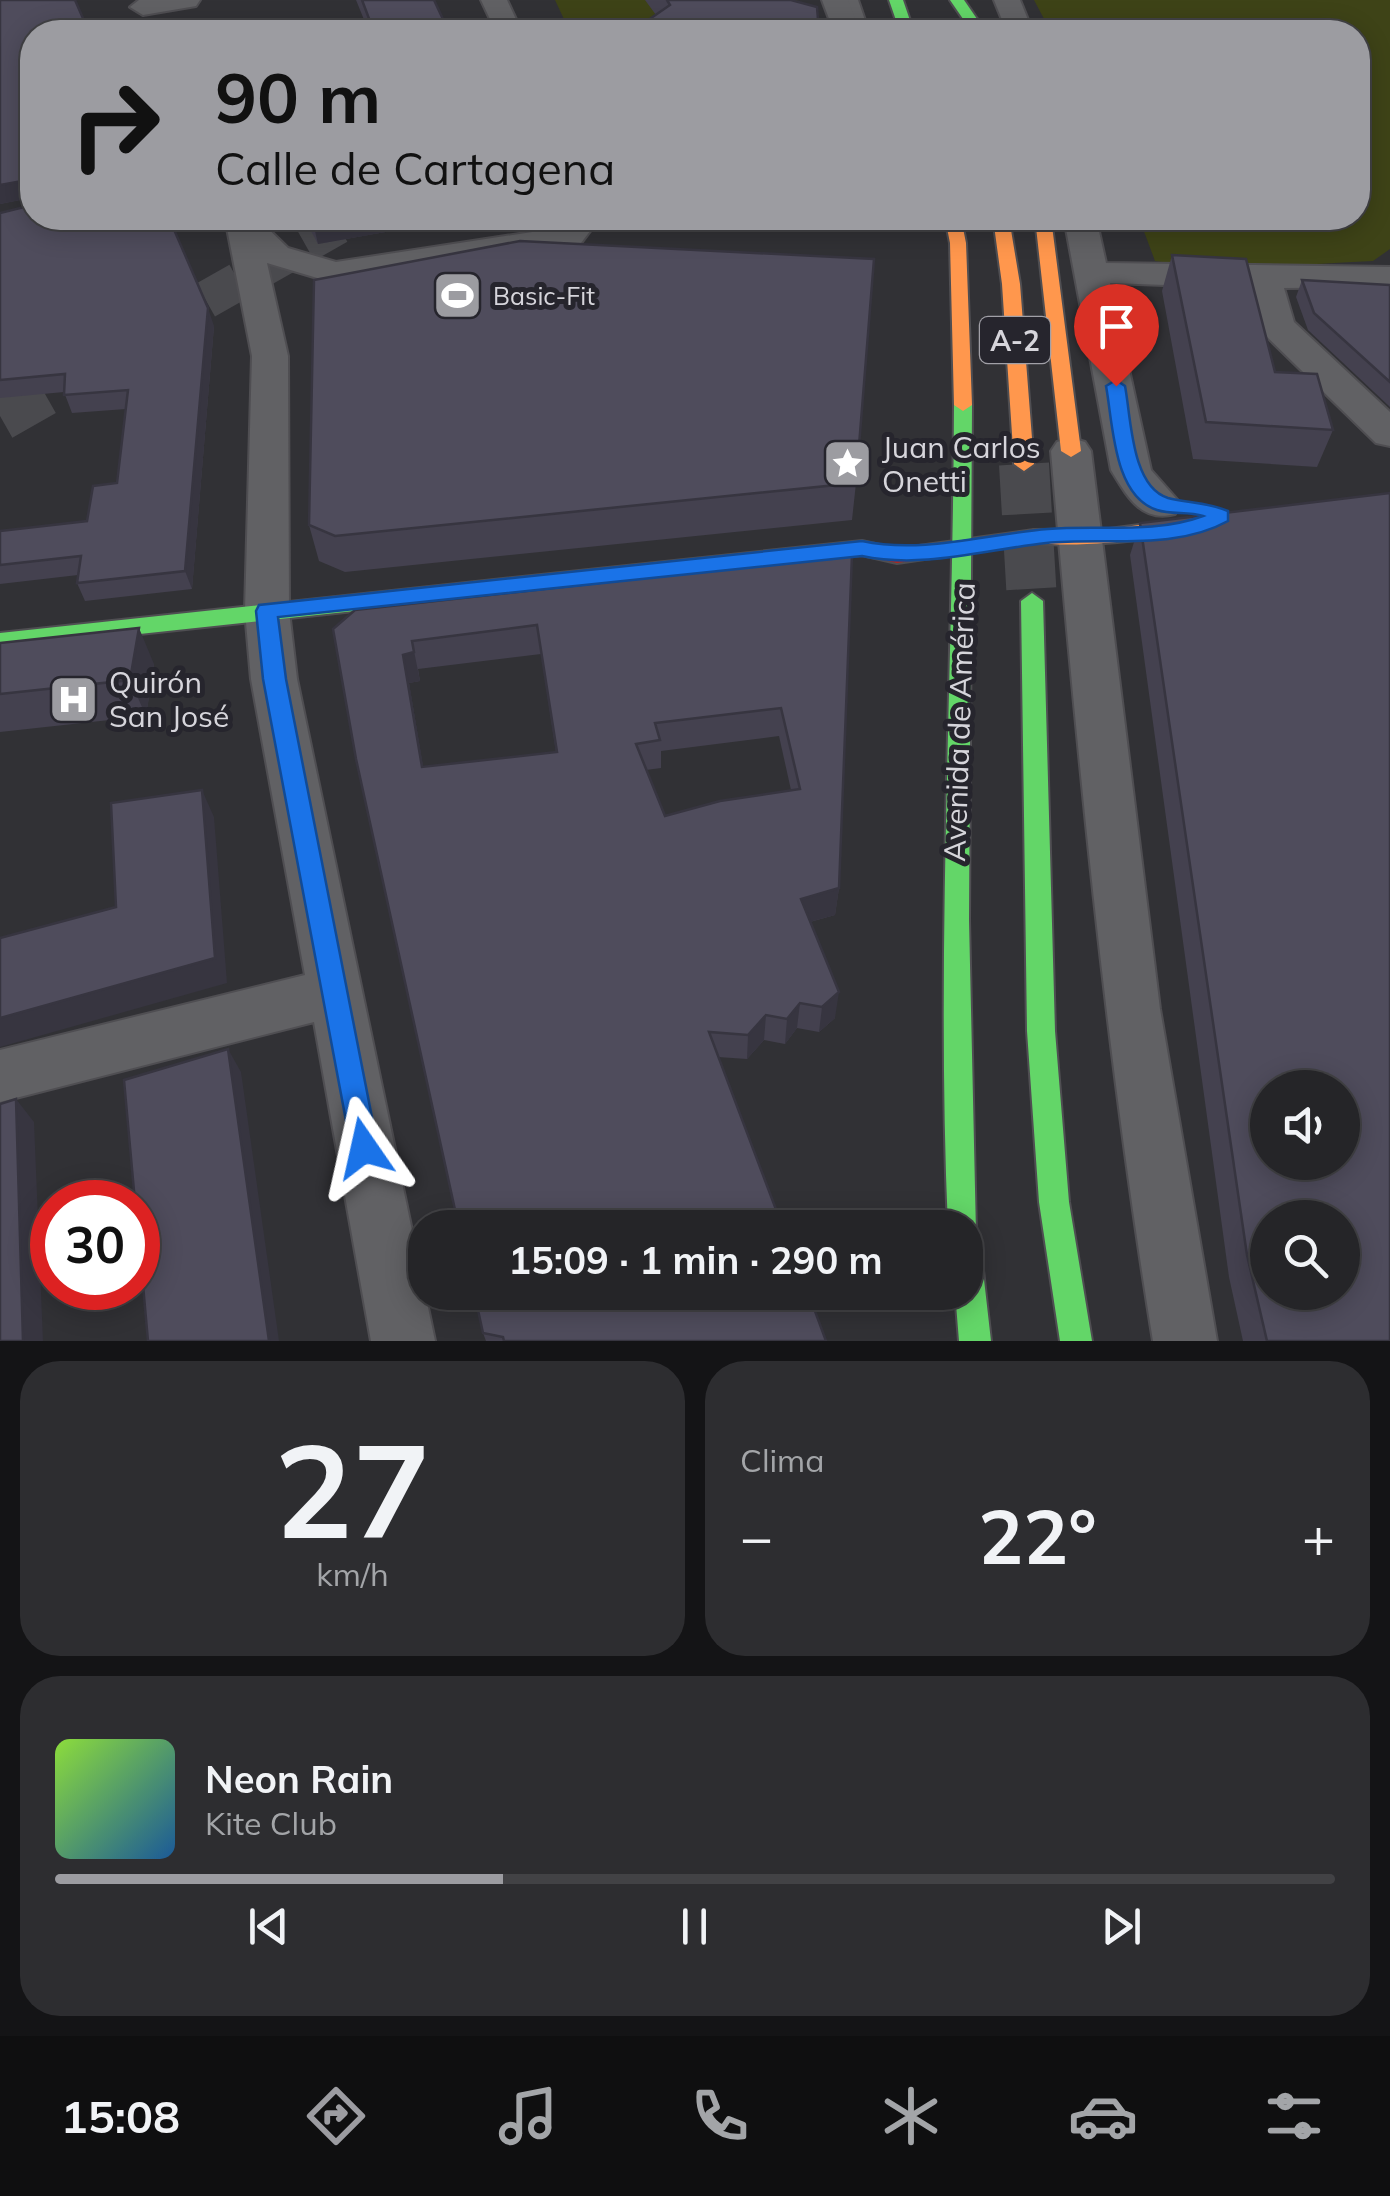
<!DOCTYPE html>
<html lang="es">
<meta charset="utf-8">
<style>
body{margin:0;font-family:Mulish,sans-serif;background:#2d2d30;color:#f1f3f6;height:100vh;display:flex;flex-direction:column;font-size:38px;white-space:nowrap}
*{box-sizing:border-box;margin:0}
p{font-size:32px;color:#a3a5a8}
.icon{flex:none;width:55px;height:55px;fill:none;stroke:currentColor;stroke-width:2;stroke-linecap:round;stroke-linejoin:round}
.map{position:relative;height:1341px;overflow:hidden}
.details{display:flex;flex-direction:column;gap:20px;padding:20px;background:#141416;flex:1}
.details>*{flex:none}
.hud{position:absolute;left:20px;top:20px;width:1350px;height:210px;border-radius:40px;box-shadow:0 5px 25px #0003,0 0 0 2px #424245;background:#9c9ca1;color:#111;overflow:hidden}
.fabs{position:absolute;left:1250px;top:1070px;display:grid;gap:20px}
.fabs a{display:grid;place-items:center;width:110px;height:110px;border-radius:50%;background:#252528;box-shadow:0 5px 25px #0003,0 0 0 2px #424245;font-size:50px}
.speed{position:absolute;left:30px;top:1180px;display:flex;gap:20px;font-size:50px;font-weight:700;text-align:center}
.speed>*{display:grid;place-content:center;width:130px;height:130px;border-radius:50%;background:#252528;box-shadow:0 5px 25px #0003,0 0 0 2px #424245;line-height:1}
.speed .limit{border:15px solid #d22;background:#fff;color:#111}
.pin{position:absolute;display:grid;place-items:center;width:85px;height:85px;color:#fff;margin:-102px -42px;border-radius:50% 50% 50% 0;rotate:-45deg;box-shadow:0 0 10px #0007}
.pin .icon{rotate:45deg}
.me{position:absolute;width:110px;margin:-55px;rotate:349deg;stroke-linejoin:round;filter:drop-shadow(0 0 8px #0008)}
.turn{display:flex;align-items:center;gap:35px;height:210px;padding:0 30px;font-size:45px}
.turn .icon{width:130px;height:130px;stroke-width:2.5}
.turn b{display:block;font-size:70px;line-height:85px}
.big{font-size:75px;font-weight:700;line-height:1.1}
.details .widget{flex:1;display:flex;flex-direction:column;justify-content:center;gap:15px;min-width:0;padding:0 35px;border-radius:40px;background:#2d2d30}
.details .dial{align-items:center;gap:0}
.dial b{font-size:130px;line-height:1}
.song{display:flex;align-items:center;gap:30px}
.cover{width:120px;height:120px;border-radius:15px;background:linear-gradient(135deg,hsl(90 70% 55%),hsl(210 70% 35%))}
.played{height:10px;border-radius:5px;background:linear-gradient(90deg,#9c9ca1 35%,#424245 35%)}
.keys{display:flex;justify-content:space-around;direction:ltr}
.heat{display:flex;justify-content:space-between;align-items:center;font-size:55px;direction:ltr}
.details .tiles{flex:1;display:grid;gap:20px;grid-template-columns:1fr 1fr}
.widget:last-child{grid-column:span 2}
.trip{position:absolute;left:408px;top:1210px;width:575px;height:100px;border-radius:40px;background:#252528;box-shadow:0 5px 25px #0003,0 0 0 2px #424245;font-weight:700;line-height:100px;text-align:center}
.tab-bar{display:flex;height:160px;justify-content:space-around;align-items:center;background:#0f0f10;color:#a3a5a8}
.tab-bar .icon{width:70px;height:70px}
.tab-bar .active{color:#9c9ca1}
.tab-bar b{font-size:45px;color:#f1f3f6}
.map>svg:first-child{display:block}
</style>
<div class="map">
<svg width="1390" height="1341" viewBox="0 0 1390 1341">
<rect width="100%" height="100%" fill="#313135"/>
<path fill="#3e4317" d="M 555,0 L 797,0 L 802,13 L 654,18 L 607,32 L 570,32 Z
M 1034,0 L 1390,0 L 1390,249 L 1373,261 C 1301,264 1227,272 1155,261 L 1139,218 L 1358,218 L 1358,32 L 1051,32 Z"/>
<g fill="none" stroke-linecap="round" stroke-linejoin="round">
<path stroke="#4a4a4e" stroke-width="38" stroke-dasharray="38 19" stroke-linecap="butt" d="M 156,328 L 351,218"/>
<path stroke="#4a4a4e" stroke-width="50" stroke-dasharray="50 25" stroke-linecap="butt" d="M 0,416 L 160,325
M 1024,464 L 1032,601"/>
<defs>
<path id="lane" d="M 844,0 L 858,0 L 869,32 L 855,32 Z"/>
<path id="street" d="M 139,0 L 200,0 L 196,6 L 143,15 L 130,7 Z
M 481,0 L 507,0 L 522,32 L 496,32 Z
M 822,0 L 848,0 L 860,32 L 834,32 Z
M 994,0 L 1020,0 L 1033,32 L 1007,32 Z
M 225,218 L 257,218 L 288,248 L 336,262 L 558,228 L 567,218 L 600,218 L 581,243 L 569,246 L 334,283 L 267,263 L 288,356 L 289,611 L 297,679 L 435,1341 L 371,1341 L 314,1022 L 0,1102 L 0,1050 L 305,975 L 251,679 L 245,611 L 252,356 Z
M 1064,218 L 1096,218 L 1106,263 L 1390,267 L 1390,287 L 1284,288 L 1294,322 L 1390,412 L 1390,446 L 1376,443 L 1264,334 L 1249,288 L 1110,283 L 1151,470 L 1181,504 L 1175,514 C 1141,523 1127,496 1111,470 Z
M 1071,438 L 1085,442 L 1091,451 L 1160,1009 L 1217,1341 L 1153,1341 C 1105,1046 1077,749 1051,451 L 1057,442 Z"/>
<path id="fast" d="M 889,0 L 903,0 L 914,32 L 900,32 Z
M 950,0 L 964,0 L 986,32 L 972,32 Z
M 963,399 L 972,405 L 969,920 L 976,1233 L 980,1244 L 991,1341 L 959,1341 L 955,1292 L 965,1292 L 965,1228 L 948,1228 C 936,953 953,679 954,405 Z
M 457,584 L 468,592 L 457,600 L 0,649 L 0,633 Z
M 1032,593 L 1043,601 L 1055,1031 L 1069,1202 L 1092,1341 L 1060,1341 L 1039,1202 L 1027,1031 L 1021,601 Z"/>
<path id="slow" d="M 945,218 L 961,218 L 966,243 L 972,405 L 963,411 L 954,405 L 950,243 Z
M 993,218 L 1009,218 L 1020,284 L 1034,464 L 1024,471 L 1014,464 L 1002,284 Z
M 1035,218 L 1051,218 L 1081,451 L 1071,457 L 1061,451 Z
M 1208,516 L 1218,523 L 1215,528 C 1187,536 1039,555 1024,537 L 1034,530 L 1109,529 Z"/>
<path id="jam" d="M 1034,530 L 1041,532 L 1044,537 L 1041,542 L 897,563 L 862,555 L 457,600 L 446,592 L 457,584 L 862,541 L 897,549 Z"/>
</defs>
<use href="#lane" stroke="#4f4e52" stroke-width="4"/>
<use href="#street" stroke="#4f4e52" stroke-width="4"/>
<use href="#fast" stroke="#4f4e52" stroke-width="4"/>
<use href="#slow" stroke="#4f4e52" stroke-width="4"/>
<use href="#jam" stroke="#4f4e52" stroke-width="4"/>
<use href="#lane" fill="#616164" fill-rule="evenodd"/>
<use href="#street" fill="#616164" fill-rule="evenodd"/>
<use href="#fast" fill="#63d668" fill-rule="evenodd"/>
<use href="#slow" fill="#ff974d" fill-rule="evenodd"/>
<use href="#jam" fill="#b3261e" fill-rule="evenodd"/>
</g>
<path fill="#44414f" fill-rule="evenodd" d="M 0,0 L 32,32 L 32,218 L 214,326 L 192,589 L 85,601 L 77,583 L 78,575 L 0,584 L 0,531 L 87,521 L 117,483 L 126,409 L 72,413 L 64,392 L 0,398 L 0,213 L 32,205 L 30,198 L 0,204 Z
M 356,0 L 434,0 L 449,32 L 369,32 Z
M 645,0 L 791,0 L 656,15 Z
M 304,218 L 464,218 L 318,244 Z
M 1172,255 L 1275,372 L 1333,430 L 1317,467 L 1193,459 L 1162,291 Z
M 1302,280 L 1390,285 L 1390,407 L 1308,330 L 1296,297 Z
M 856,483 L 852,520 L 345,572 L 319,561 L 309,525 Z
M 1140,523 L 1390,1341 L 1243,1341 L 1229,1277 L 1130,555 Z
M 852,555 L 839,888 L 835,915 L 810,922 L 835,1018 L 819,1032 L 797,1028 L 785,1044 L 764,1040 L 747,1059 L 718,1057 L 459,1228 L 333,629 ZM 541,654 L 556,752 L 423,767 L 409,683 L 420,681 L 418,669 ZM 779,736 L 791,790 L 665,816 L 646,770 L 661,768 L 661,751 Z
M 0,643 L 154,664 L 146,716 L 0,732 Z
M 483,1333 L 826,1341 L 486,1341 Z"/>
<path fill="#373540" d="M 28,180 L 30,198 L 0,204 L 0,185 Z
M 312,218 L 464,218 L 318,244 Z
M 208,308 L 214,326 L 192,589 L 185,571 Z
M 139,628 L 154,664 L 146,716 L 130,680 Z
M 412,641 L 420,681 L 409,683 L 428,795 L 422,767 L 403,655 Z
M 202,790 L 214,817 L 227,983 L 0,1047 L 0,1018 L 215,958 Z
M 839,888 L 835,915 L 798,925 L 801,899 Z
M 839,992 L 835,1018 L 819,1032 L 822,1007 Z
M 800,1003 L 797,1028 L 785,1044 L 787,1019 Z
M 766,1015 L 764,1040 L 747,1059 L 748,1035 Z
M 228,1049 L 241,1072 L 279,1341 L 269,1341 Z
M 16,1099 L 34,1122 L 43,1341 L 23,1341 Z"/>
<path fill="#4f4c5c" stroke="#373540" stroke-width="2.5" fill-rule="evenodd" d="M 0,0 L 75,0 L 89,32 L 32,32 L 32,197 L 29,197 L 28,180 L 0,185 Z
M 362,0 L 434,0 L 449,32 L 374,32 Z
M 667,0 L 791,0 L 817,7 L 819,32 L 631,32 L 670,5 Z
M 32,205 L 32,218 L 169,218 L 208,308 L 185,571 L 77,583 L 81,556 L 0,565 L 0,531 L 87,521 L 93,486 L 117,483 L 128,390 L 64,395 L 65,374 L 0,380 L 0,213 Z
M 520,241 L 874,259 L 856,483 L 335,536 L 309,525 L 314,280 Z
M 1172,255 L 1246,259 L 1275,372 L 1317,374 L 1333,430 L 1206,422 Z
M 1302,280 L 1390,285 L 1390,382 L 1314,313 Z
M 1390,493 L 1390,1341 L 1267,1341 L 1247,1255 L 1140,523 ZM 1268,1088 L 1342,1088 L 1342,1162 L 1268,1162 ZM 1268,1218 L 1342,1218 L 1342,1292 L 1268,1292 Z
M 852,555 L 839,888 L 801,899 L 839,992 L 822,1007 L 800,1003 L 787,1019 L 766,1015 L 748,1035 L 709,1032 L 783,1228 L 459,1228 L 356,759 L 333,629 L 355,610 ZM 537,625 L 557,752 L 422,767 L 403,655 L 414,652 L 412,641 ZM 781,708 L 800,789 L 720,801 L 665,816 L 636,744 L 660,740 L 655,723 Z
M 139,628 L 130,680 L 0,694 L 0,643 Z
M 202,790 L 215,958 L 0,1018 L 0,938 L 116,907 L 111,803 Z
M 228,1049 L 269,1341 L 148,1341 L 138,1229 L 138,1202 L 135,1202 L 124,1080 Z
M 16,1099 L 23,1341 L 0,1341 L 0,1104 Z
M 474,1292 L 808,1292 L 826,1341 L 504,1341 L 503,1337 L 483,1333 Z"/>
<path fill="#1a73e8" stroke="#114b97" stroke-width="2.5" d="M 1116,380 L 1125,386 C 1131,416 1131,487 1168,498 C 1188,503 1207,502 1228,511 L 1228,521 C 1174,551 1105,537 1046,543 C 984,550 922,569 862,556 L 278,617 L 286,679 L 378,1148 L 374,1158 L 364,1162 L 353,1158 L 263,679 L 256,611 L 259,605 L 862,541 C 924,554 985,534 1048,529 C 1098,525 1155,534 1203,516 C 1188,511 1172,515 1157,510 C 1113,496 1113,423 1106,386 Z"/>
<defs>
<symbol id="stadium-square" viewBox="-11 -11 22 22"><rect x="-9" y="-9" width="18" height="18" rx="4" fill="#9c9ca1" stroke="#26252d"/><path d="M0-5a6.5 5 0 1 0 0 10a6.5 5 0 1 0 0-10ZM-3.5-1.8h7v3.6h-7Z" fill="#fff"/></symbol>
<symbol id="sight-square" viewBox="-11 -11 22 22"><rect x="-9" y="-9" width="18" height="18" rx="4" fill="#9c9ca1" stroke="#26252d"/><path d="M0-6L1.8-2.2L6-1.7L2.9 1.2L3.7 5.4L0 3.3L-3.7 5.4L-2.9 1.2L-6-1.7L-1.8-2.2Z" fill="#fff"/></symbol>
<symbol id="hospital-square" viewBox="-11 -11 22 22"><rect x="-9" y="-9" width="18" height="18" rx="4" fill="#9c9ca1" stroke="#26252d"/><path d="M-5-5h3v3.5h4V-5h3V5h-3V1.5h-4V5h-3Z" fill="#fff"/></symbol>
</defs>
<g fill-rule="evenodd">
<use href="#stadium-square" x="430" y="268" width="55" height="55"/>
<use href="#sight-square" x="820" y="436" width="55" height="55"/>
<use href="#hospital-square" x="46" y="672" width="55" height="55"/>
</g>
<g text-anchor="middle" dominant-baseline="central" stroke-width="10" stroke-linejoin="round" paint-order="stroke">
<g font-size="25" fill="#d6d5db" stroke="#26252d" text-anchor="start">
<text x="493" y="295">Basic-Fit</text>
</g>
<rect fill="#26252d" stroke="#a1a0a7" stroke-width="2.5" x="980" y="317" width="70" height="46" rx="8"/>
<g font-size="28" font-weight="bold" fill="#d6d5db">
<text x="1015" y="340">A-2</text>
</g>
<g font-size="30" fill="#d6d5db" stroke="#26252d" text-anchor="start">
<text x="882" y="447">Juan Carlos<tspan x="882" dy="34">Onetti</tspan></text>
<text x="109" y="682">Quirón<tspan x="109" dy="34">San José</tspan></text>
</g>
<g font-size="30" fill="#d6d5db" stroke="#26252d">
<text transform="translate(959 722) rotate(-88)">Avenida de América</text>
</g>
</g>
</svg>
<div class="fabs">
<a><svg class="icon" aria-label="sound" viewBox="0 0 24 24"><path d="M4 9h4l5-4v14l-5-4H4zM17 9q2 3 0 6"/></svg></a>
<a><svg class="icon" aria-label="search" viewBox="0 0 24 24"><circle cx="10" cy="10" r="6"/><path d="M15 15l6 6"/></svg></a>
</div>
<div class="speed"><div class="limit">30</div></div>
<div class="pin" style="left:1116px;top:386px;background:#d93025"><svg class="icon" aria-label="arrive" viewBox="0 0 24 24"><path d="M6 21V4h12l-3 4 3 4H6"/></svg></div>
<svg class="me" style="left:364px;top:1148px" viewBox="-20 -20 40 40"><path d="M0-17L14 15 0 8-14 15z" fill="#1a73e8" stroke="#fff" stroke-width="4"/></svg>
<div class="trip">15:09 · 1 min · 290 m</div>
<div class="hud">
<div class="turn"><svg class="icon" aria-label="right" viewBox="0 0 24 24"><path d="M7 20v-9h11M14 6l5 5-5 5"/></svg><div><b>90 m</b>Calle de Cartagena</div></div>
</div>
</div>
<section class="details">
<div class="tiles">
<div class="widget dial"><b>27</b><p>km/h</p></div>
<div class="widget"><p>Clima</p>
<div class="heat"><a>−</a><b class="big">22°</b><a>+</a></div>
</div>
<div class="widget">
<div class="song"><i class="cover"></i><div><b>Neon Rain</b><p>Kite Club</p></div></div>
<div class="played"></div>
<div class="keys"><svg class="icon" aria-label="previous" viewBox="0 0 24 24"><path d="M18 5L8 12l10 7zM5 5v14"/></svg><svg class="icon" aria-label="pause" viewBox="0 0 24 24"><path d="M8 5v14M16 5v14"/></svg><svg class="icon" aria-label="next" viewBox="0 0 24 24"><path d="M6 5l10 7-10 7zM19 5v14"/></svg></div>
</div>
</div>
</section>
<nav class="tab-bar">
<b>15:08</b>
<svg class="icon active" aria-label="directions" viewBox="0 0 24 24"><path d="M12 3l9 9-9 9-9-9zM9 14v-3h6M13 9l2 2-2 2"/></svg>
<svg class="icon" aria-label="music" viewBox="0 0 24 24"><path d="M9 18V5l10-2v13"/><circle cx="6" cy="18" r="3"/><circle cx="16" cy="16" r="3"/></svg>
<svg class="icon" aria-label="phone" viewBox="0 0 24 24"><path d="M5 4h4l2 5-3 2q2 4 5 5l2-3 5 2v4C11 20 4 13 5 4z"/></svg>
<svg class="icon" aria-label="climate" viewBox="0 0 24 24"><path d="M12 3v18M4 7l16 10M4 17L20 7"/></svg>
<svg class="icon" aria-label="car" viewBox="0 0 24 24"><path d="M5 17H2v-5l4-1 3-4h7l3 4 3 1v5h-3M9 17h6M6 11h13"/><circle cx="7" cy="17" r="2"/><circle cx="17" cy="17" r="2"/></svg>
<svg class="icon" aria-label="filters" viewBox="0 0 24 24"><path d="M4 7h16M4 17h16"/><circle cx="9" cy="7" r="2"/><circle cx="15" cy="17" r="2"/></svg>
</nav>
